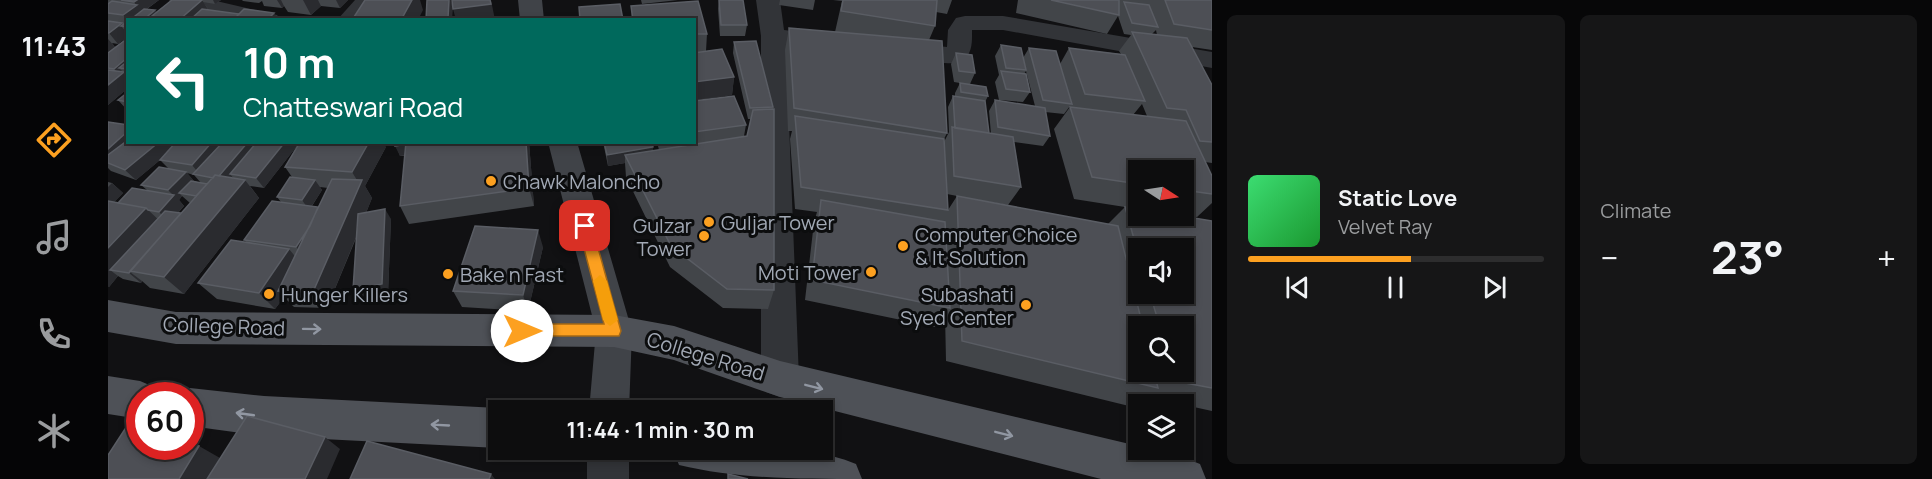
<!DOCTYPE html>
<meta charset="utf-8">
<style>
body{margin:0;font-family:Manrope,sans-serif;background:#161617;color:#f1f3f6;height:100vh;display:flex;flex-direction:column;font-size:22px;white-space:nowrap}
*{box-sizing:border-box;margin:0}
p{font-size:20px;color:#9a9c9e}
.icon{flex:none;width:33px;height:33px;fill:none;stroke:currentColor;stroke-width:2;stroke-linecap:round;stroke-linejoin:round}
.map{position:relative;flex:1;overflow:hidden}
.sheet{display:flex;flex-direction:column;gap:15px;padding:15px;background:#070708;width:720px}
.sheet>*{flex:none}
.top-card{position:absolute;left:18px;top:18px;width:570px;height:126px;border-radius:0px;box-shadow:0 3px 9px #0003,0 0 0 2px #2d2d2e;background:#00695c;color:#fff;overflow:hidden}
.needle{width:39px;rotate:102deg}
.controls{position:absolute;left:1020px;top:160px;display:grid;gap:12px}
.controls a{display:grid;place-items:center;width:66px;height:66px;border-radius:0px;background:#0d0d0e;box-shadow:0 3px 9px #0003,0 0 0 2px #2d2d2e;font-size:30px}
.speed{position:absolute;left:18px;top:382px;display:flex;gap:12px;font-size:30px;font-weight:700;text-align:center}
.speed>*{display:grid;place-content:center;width:78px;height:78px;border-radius:50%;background:#0d0d0e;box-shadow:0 3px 9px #0003,0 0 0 2px #2d2d2e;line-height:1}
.speed .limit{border:9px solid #d22;background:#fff;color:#111}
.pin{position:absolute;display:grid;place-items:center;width:51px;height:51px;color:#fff;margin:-26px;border-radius:12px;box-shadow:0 3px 9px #0006}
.me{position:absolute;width:66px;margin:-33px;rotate:90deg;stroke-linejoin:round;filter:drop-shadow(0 0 4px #0008)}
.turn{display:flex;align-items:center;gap:21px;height:126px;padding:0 18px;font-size:27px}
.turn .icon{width:78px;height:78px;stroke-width:2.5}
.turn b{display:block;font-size:42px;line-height:51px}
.big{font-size:45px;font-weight:700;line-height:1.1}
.sheet .card{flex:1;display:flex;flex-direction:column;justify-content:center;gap:9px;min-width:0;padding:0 21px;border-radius:9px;background:#161617}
.song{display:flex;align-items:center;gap:18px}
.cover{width:72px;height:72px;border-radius:9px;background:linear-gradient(135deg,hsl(140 70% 55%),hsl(130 70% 35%))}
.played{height:6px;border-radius:3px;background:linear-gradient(90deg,#fca020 55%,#2d2d2e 55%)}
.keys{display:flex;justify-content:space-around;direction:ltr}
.heat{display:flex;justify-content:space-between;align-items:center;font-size:33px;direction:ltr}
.sheet .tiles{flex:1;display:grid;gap:15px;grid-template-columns:repeat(2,1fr)}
.trip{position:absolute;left:380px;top:400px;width:345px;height:60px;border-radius:0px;background:#0d0d0e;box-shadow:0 3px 9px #0003,0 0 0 2px #2d2d2e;font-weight:700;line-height:60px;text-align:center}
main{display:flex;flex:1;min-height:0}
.menu{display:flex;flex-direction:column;width:108px;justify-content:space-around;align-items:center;background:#050506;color:#9a9c9e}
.menu .icon{width:42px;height:42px}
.menu .active{color:#fca020}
.menu b{font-size:27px;color:#f1f3f6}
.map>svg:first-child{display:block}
</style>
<main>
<nav class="menu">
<b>11:43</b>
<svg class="icon active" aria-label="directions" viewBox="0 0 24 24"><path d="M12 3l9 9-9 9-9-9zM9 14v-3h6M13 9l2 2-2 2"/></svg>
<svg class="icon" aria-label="music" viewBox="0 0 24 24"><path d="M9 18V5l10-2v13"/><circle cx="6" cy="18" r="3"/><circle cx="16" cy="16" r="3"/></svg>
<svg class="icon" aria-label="phone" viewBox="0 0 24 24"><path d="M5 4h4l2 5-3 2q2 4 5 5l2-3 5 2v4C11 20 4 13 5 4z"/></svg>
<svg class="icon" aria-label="climate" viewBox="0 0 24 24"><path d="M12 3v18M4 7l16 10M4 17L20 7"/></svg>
</nav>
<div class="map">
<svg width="1104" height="479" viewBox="0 0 1104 479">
<rect width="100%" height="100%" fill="#111113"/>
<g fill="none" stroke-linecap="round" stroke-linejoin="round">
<path fill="#323438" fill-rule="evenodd" d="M 61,0 L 104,0 L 169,15 L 173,20 L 128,20 L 65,5 Z
M 247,0 L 272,0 L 255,20 L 229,20 Z
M 648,0 L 672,0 L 676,30 L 731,37 L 734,42 L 731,47 L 722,49 L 678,45 L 691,379 L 686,392 L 672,397 L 658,392 L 653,379 L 653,36 Z
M 857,16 L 895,16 L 1104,52 L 1104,68 L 895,30 L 864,30 C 864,41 865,54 854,61 C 844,67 796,59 783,55 L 779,50 L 783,45 L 792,42 L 839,47 L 840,30 L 848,18 Z"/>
<path fill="#323438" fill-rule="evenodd" d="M 479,450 L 521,450 L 521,479 L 479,479 Z"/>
<path fill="#404348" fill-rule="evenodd" d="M 410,0 L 434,0 L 436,20 L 412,20 Z
M 440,142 L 469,142 L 524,331 L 521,411 L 481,411 L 488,331 Z"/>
<path fill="#4e5157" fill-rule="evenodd" d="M 0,300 L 68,312 L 506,315 L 566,326 L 672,361 L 1030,446 L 1030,450 C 1052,450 1072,456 1092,464 L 1098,479 L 993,479 L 672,397 L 566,360 L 506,347 L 68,344 L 0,332 Z
M 0,376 L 32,381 L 46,387 L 50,396 L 32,396 L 32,419 L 0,414 Z
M 82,388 L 156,396 L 390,408 L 398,411 L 390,411 L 390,448 L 156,436 L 82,426 L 82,396 L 67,396 Z
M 565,450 C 625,450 692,441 748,464 L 754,479 C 695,479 628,479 571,465 Z"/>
</g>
<path fill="#424549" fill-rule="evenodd" d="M 0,0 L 51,0 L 39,9 L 48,12 L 64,0 L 113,0 L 107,4 L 95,2 L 101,10 L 170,20 L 20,20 L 20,36 L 10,44 L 4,43 L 7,47 L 20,38 L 20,88 L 0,105 Z
M 134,0 L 240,0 L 232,8 L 213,6 L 203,15 L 180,12 L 176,6 L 174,8 L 156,6 L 154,1 L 151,3 L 135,1 Z
M 533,0 L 570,0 L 534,4 Z
M 611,0 L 639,25 L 637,36 L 612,36 L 610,9 Z
M 672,0 L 707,0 L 705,10 L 671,5 Z
M 725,0 L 844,0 L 839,14 L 828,12 L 827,26 L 821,40 L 839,133 L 836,139 L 836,142 L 841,132 L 840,107 L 845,96 L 847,97 L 847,93 L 852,83 L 846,82 L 843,64 L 848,53 L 867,73 L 862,84 L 880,96 L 877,102 L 881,133 L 883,134 L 881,111 L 887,100 L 927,106 L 918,71 L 916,74 L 922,92 L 915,102 L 891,100 L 887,82 L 891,75 L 887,56 L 893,45 L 915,58 L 921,48 L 952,64 L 961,48 L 1013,54 L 1011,51 L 1023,35 L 1016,34 L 1010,16 L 999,34 L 908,13 L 910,0 L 1104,0 L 1104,50 L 1084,47 L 1104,85 L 1104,163 L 1097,162 L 1104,176 L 1104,203 L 1089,217 L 1076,215 L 1076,171 L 1030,171 L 1030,208 L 1104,221 L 1104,411 L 1040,397 L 1039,395 L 1021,406 L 838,361 L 837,314 L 827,327 L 697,300 L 706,222 L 709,212 L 687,209 L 682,139 L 684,131 L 680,131 L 677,50 L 681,28 L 727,32 L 734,1 ZM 1048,30 L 1049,35 L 1044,34 ZM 1034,104 L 1039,116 L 1025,115 ZM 962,106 L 962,107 L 946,129 L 966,199 L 1017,207 L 1000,224 L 859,198 L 900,205 L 913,187 L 906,142 L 935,146 L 942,136 L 937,112 L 956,114 ZM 839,194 L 849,196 L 840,210 ZM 1030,249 L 1076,294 L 1030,294 ZM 1030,327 L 1076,327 L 1076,372 L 1030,372 Z
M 590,1 L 599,34 L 598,51 L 614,49 L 626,77 L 624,95 L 586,100 L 586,20 L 524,20 L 523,6 Z
M 626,42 L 665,107 L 666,290 L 660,309 L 615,308 L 562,267 L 518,177 L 517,163 L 500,166 L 495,142 L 544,142 L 545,150 L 551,150 L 549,142 L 586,142 L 586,101 L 638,125 L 636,136 L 639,136 L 643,119 L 640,119 L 625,53 Z
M 20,92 L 20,111 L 10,100 Z
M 0,122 L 20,142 L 65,142 L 67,144 L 68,142 L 112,142 L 113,145 L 192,142 L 156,188 L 142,186 L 151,198 L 76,294 L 42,288 L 34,281 L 33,283 L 15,279 L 10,276 L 1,287 L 0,286 L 0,182 L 4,183 L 15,193 L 6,202 L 10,203 L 39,190 L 33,185 L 60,168 L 52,160 L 28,180 L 3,171 L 0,168 ZM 79,173 L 86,175 L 93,183 L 86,181 ZM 74,196 L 82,203 L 73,213 L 70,213 L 76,206 L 71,200 Z
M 287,142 L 421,142 L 426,206 L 301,224 L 292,206 L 297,156 L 292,156 Z
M 278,147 L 257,186 L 264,198 L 258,213 L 283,219 L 280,294 L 252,299 L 249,236 L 219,308 L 186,307 L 176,297 L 167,309 L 109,299 L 90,283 L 139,243 L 136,240 L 173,202 L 169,197 L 184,177 L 177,167 ZM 212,187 L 220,188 L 210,207 L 204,206 L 214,190 Z
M 435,247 L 420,311 L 354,307 L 345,291 Z"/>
<path fill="#2a2b2f" d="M 29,0 L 51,0 L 34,12 L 32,20 L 20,20 L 20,21 L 15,15 L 28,5 L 26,2 Z
M 94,0 L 101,11 L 91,20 L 71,20 Z
M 105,0 L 113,0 L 107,4 Z
M 169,0 L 173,0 L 176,6 L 174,8 Z
M 195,0 L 210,0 L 213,6 L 203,15 Z
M 228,0 L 240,0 L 232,8 Z
M 304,0 L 312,0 L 315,10 L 310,20 L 293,20 Z
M 319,0 L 343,0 L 345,7 L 344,20 L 324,20 Z
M 383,0 L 387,20 L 348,20 L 345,9 Z
M 47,10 L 52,17 L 44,16 L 47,20 L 35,20 Z
M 166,13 L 170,20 L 159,20 Z
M 14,23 L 17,27 L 13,26 L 20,34 L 20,36 L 10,44 L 1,33 Z
M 0,39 L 8,48 L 0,55 Z
M 19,57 L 20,69 L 11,68 L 20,77 L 20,88 L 0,105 L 0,85 L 12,75 L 6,69 Z
M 626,77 L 624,95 L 586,100 L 586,82 Z
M 20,131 L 20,142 L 0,160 L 0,149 Z
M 51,142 L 65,142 L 69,146 L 28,180 L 17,170 Z
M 104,142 L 112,142 L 117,149 L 93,176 L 84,165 Z
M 140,142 L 156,142 L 122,174 L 126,179 L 108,178 Z
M 177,142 L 192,142 L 156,188 L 148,178 Z
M 261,142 L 276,142 L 278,147 L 257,186 L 264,198 L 219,308 L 205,292 L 252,185 L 244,172 Z
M 308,142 L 351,147 L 292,156 L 287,146 Z
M 418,142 L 421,142 L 426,206 L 421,188 Z
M 545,147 L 545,158 L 517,155 L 517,163 L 500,166 L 499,155 Z
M 78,172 L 87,182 L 71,193 L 74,196 L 71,200 L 76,206 L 61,222 L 51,212 L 66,196 L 60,190 Z
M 137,180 L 151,198 L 76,294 L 56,277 Z
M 207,180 L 214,190 L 201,210 L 194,200 Z
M 4,183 L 15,193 L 0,208 L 0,187 Z
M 213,207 L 196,256 L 188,247 Z
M 38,208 L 56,225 L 2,270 L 10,276 L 1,287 L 0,286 L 0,248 Z
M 277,209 L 283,219 L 280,294 L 252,299 L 245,290 Z
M 430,230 L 435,247 L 420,311 L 415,295 Z
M 181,249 L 195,266 L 170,291 L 176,297 L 167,309 L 151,293 Z
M 22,272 L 34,281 L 33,283 L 21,273 Z
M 217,437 L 232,449 L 219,479 L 197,479 Z
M 91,446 L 112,458 L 100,479 L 71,479 Z
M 383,474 L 387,479 L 381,479 Z"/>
<path fill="#4d4f55" stroke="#5a5d64" stroke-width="1.5" d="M 13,0 L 29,0 L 26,2 Z
M 64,0 L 94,0 L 71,20 L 44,16 Z
M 257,0 L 304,0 L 293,20 L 244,20 Z
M 319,0 L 341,0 L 340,18 L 318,20 Z
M 344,0 L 382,0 L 383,4 L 345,9 Z
M 611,0 L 635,0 L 639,25 L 613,25 Z
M 735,0 L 829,0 L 827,26 L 733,11 Z
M 943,0 L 1011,0 L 1011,15 Z
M 1057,0 L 1104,0 L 1104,30 L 1066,24 Z
M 4,1 L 29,5 L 15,15 L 0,13 L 0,4 Z
M 590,1 L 599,34 L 586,34 L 586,20 L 525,20 L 523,6 Z
M 1016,2 L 1041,5 L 1050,27 L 1024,23 Z
M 512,4 L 515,20 L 472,20 L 471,7 Z
M 36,9 L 47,10 L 35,20 L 22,20 Z
M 94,9 L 131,14 L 125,20 L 82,20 Z
M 136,9 L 166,13 L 159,20 L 125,20 Z
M 368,18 L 368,20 L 351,20 Z
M 0,21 L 14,23 L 1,33 L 0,33 Z
M 20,21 L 20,27 L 13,26 Z
M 681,28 L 834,41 L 839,133 L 686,108 Z
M 1024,32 L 1079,38 L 1104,85 L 1104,142 L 1092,141 L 1078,110 L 1059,108 Z
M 20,38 L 20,57 L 6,69 L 0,68 L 0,53 Z
M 648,41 L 665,107 L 642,108 L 626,42 Z
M 893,45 L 913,48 L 918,70 L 898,68 Z
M 921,48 L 948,51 L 964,104 L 935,100 Z
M 961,48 L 1017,55 L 1037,101 L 977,94 Z
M 614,49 L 626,77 L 586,82 L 586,53 Z
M 848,53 L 864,55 L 867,73 L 851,71 Z
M 20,61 L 20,69 L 11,68 Z
M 0,70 L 16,72 L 0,85 Z
M 893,71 L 918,74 L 922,92 L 898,89 Z
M 852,83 L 878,87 L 880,96 L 853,92 Z
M 20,92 L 20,102 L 10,100 Z
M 626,96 L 638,125 L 586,132 L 586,101 Z
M 845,96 L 877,101 L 881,133 L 847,128 Z
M 887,100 L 937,108 L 942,136 L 890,127 Z
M 962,107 L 1078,121 L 1104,176 L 1104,194 L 1076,190 L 1076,171 L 1030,171 L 1030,184 L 984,177 Z
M 666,109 L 666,290 L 619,289 L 563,246 L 517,155 L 639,136 L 645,110 Z
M 687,116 L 836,139 L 840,210 L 693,187 Z
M 0,122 L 20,125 L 20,131 L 0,149 Z
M 844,127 L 905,137 L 913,187 L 846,176 Z
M 20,140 L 20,142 L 51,142 L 17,170 L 0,163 L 0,155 Z
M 68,142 L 104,142 L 84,165 L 52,160 Z
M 115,142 L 140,142 L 111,176 L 107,175 L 105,178 L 85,174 Z
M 149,142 L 177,142 L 148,178 L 122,174 Z
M 192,142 L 261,142 L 244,172 L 177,167 Z
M 287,142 L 298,142 L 298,144 L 287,146 Z
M 298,142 L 418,142 L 421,188 L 292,206 Z
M 496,142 L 544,142 L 545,147 L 499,155 Z
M 51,167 L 78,172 L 60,190 L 33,185 Z
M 107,175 L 137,180 L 56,277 L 22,271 Z
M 182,177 L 207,180 L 194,200 L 169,197 Z
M 224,179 L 254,180 L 205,292 L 170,291 Z
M 83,181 L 99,184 L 88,196 L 71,193 Z
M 24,188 L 66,195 L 51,212 L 40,210 L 38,208 L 10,203 Z
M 849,196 L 1010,226 L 1035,327 L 1030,327 L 1030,372 L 1046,372 L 1050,388 L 854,341 Z
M 713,200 L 837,222 L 842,308 L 704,280 Z
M 0,201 L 38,208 L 0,248 Z
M 164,201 L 210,207 L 202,226 L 188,247 L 136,240 Z
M 1017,207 L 1030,209 L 1030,216 L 1074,216 L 1104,221 L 1104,388 L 1067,381 L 1065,372 L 1076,372 L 1076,327 L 1052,327 L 1042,294 L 1076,294 L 1076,249 L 1030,249 L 1030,253 Z
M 277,209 L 274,284 L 245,290 L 250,214 Z
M 57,211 L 73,213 L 21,273 L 2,270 Z
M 367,226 L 430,230 L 415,295 L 345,291 Z
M 123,240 L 181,249 L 151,293 L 90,283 Z
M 139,416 L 217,437 L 197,479 L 99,479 Z
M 19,426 L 32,430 L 32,447 L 82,447 L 82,444 L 91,446 L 71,479 L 0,479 L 0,455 Z
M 259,441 L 383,474 L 381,479 L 242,479 Z
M 620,474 L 640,479 L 620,479 Z"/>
<defs><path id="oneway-shaft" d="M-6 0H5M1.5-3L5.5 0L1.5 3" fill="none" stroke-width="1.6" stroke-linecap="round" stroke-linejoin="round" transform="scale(1.5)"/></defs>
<g stroke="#9197a2">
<use href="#oneway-shaft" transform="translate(204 329) rotate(1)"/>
<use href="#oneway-shaft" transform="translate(706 387) rotate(14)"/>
<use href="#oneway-shaft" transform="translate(137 414) rotate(-172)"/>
<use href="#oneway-shaft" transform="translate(332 425) rotate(-177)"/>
<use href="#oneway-shaft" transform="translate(896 434) rotate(14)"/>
</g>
<path fill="#fca020" stroke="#a46815" stroke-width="1.5" d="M 477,221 L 484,226 L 513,331 L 511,336 L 409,336 L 406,331 L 409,326 L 414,324 L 496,324 L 470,226 Z"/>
<path fill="#f59e0b" d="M 492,275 L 499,281 L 510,320 L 502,326 L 495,320 L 485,281 Z"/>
<g fill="#fca020" stroke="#0c0d0e" stroke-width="2">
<circle cx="383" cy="181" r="6"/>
<circle cx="601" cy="222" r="6"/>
<circle cx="596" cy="236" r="6"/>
<circle cx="795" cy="246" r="6"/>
<circle cx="763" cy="272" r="6"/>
<circle cx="340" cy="274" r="6"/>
<circle cx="161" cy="294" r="6"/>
<circle cx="918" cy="305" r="6"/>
</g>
<g text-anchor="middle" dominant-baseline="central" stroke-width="6" stroke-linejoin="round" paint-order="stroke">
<g font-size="20" fill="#a2a9b5" stroke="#0c0d0e" text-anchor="start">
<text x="395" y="181">Chawk Maloncho</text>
<text x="613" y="222">Guljar Tower</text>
<text x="584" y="225" text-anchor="end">Gulzar<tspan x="584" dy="23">Tower</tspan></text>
<text x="807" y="234">Computer Choice<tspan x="807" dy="23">&amp; It Solution</tspan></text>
<text x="751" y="272" text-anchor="end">Moti Tower</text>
<text x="352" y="274">Bake n Fast</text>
<text x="173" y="294">Hunger Killers</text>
<text x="906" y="294" text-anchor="end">Subashati<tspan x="906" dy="23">Syed Center</tspan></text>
</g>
<g font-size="20" fill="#a2a9b5" stroke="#0c0d0e">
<text transform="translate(116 326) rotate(2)">College Road</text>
<text transform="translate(598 356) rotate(17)">College Road</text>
</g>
</g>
</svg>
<div class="controls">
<a><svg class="needle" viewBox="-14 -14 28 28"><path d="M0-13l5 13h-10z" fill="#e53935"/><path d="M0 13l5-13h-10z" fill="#9a9c9e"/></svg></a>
<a><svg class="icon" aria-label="sound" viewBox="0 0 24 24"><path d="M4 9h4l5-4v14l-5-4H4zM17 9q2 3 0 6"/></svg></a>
<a><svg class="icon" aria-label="search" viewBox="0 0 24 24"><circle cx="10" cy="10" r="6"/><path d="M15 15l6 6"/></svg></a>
<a><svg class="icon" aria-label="layers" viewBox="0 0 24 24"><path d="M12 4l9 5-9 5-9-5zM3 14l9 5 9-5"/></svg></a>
</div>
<div class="speed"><div class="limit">60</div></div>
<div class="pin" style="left:477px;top:226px;background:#d93025"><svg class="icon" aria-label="arrive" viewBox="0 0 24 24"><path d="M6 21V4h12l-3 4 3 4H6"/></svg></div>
<svg class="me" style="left:414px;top:331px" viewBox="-20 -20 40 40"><circle r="19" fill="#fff"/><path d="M0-13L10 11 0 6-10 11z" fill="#fca020"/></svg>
<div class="trip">11:44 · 1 min · 30 m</div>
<div class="top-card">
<div class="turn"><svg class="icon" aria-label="left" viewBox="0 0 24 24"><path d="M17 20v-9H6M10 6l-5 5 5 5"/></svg><div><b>10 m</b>Chatteswari Road</div></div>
</div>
</div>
<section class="sheet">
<div class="tiles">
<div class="card">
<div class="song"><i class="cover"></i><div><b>Static Love</b><p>Velvet Ray</p></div></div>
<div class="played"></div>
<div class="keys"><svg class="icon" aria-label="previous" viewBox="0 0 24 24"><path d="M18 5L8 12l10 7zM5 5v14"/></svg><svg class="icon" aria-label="pause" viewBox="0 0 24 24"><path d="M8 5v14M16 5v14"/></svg><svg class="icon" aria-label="next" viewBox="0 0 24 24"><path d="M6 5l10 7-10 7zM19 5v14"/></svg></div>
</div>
<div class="card"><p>Climate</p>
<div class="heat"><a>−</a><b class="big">23°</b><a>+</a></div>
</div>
</div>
</section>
</main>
